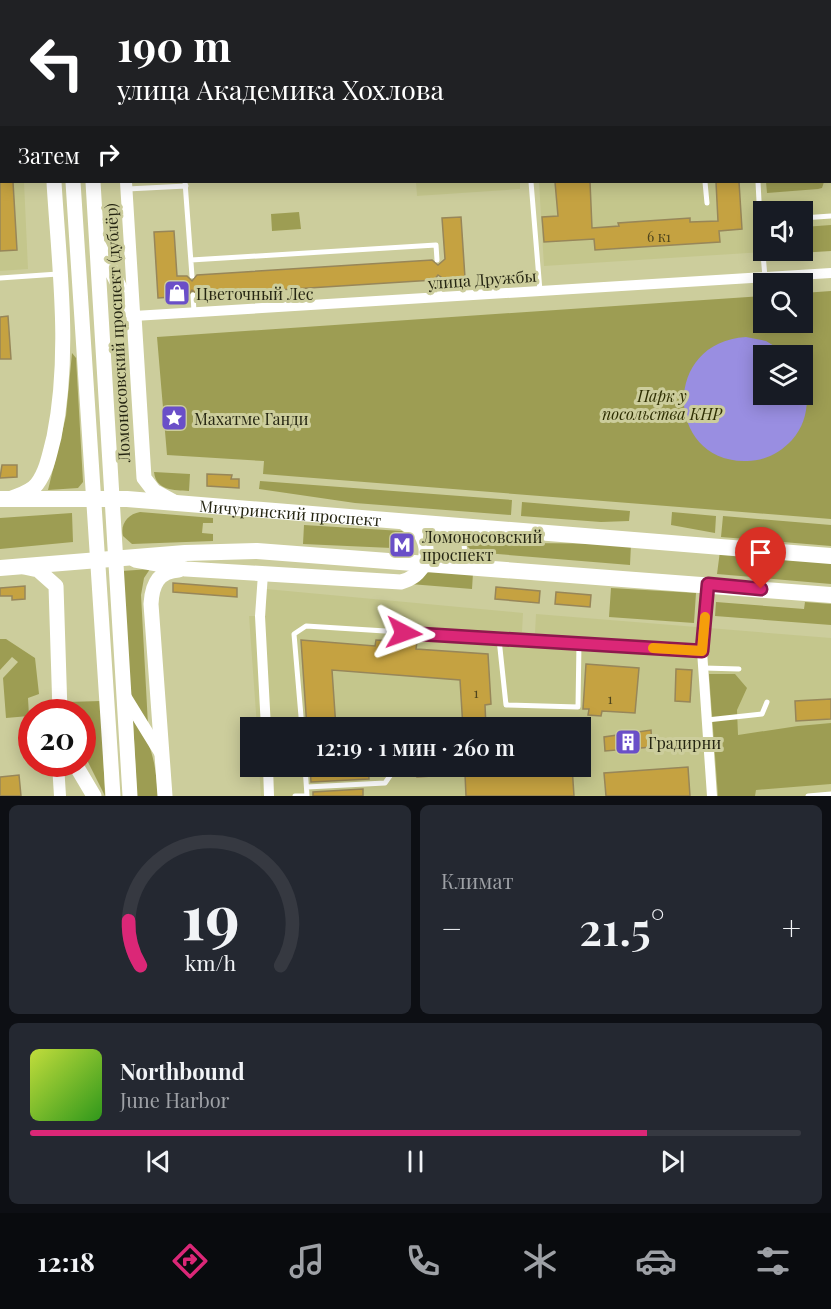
<!DOCTYPE html>
<html lang="ru">
<meta charset="utf-8">
<style>
body{margin:0;font-family:"Playfair Display",serif;background:#242831;color:#f1f3f6;height:100vh;display:flex;flex-direction:column;font-size:22px;white-space:nowrap}
*{box-sizing:border-box;margin:0}
p{font-size:20px;color:#9ea1a6}
.icon{flex:none;width:33px;height:33px;fill:none;stroke:currentColor;stroke-width:2;stroke-linecap:round;stroke-linejoin:round}
.map{position:relative;height:796px;overflow:hidden}
.sheet{display:flex;flex-direction:column;gap:9px;padding:9px;background:#0d0f14;flex:1}
.sheet>*{flex:none}
.hud{position:absolute;left:0px;top:0px;width:831px;height:183px;box-shadow:0 3px 15px #0003;background:#202124;color:#fff;overflow:hidden}
.tools{position:absolute;left:753px;top:201px;display:grid;gap:12px}
.tools a{display:grid;place-items:center;width:60px;height:60px;border-radius:0px;background:#171b24;box-shadow:0 3px 15px #0003;font-size:30px}
.speed{position:absolute;left:18px;top:699px;display:flex;gap:12px;font-size:30px;font-weight:700;text-align:center}
.speed>*{display:grid;place-content:center;width:78px;height:78px;border-radius:50%;background:#171b24;box-shadow:0 3px 15px #0003;line-height:1}
.speed .limit{border:9px solid #d22;background:#fff;color:#111}
.pin{position:absolute;display:grid;place-items:center;width:51px;height:51px;color:#fff;margin:-62px -26px;border-radius:50% 50% 50% 0;rotate:-45deg;box-shadow:0 0 6px #0007}
.pin .icon{rotate:45deg}
.me{position:absolute;width:66px;margin:-33px;rotate:94deg;stroke-linejoin:round;filter:drop-shadow(0 0 4px #0008)}
.turn{display:flex;align-items:center;gap:21px;height:126px;padding:0 18px;font-size:27px}
.turn .icon{width:78px;height:78px;stroke-width:2.5}
.turn b{display:block;font-size:42px;line-height:51px}
.then{display:flex;align-items:center;height:57px;padding:0 18px;background:#0003;gap:12px;font-size:22px}
.big{font-size:45px;font-weight:600;line-height:1.1}
.sheet .widget{flex:1;display:flex;flex-direction:column;justify-content:center;gap:9px;min-width:0;padding:0 21px;border-radius:9px;background:#242831}
.sheet .dial{align-items:center;gap:0}
.dial svg{height:156px;overflow:visible;fill:none;stroke:#363941;stroke-width:7;stroke-linecap:round;text-anchor:middle}
.dial text{fill:#f1f3f6;stroke:none}
.song{display:flex;align-items:center;gap:18px}
.cover{width:72px;height:72px;border-radius:9px;background:linear-gradient(135deg,hsl(70 70% 55%),hsl(110 70% 35%))}
.played{height:6px;border-radius:3px;background:linear-gradient(90deg,#db2777 80%,#363941 80%)}
.keys{display:flex;justify-content:space-around;direction:ltr}
.heat{display:flex;justify-content:space-between;align-items:center;font-size:33px;direction:ltr}
.sheet .tiles{flex:1;display:grid;gap:9px;grid-template-columns:1fr 1fr}
.widget:last-child{grid-column:span 2}
.trip{position:absolute;left:240px;top:717px;width:351px;height:60px;border-radius:0px;background:#171b24;box-shadow:0 3px 15px #0003;font-weight:600;line-height:60px;text-align:center}
.dock{display:flex;height:96px;justify-content:space-around;align-items:center;background:#090b0e;color:#9ea1a6}
.dock .icon{width:42px;height:42px}
.dock .active{color:#db2777}
.dock b{font-size:27px;color:#f1f3f6}
.map>svg:first-child{display:block}
</style>
<div class="map">
<svg width="831" height="796" viewBox="0 0 831 796">
<rect width="100%" height="100%" fill="#cccd9c"/>
<path fill="#c4c68c" d="M 527,0 L 831,0 L 831,247 L 803,249 L 802,212 L 764,212 L 764,250 L 779,251 L 544,266 L 539,182 L 830,182 L 830,2 Z
M 0,126 L 2,182 L 24,182 L 28,269 L 0,271 Z
M 416,182 L 520,182 L 520,189 L 417,196 Z
M 266,589 L 523,613 L 522,632 L 535,633 L 536,614 L 831,638 L 831,796 L 261,796 L 259,767 L 580,766 L 580,728 L 257,727 L 249,616 L 266,616 Z"/>
<path fill="#9d9d53" fill-rule="evenodd" d="M 766,182 L 824,182 L 822,188 L 818,189 L 767,193 Z
M 299,212 L 301,229 L 272,231 L 271,214 Z
M 831,225 L 831,251 L 767,255 L 767,251 L 802,250 L 803,227 Z
M 831,291 L 831,519 L 263,474 L 264,461 L 167,455 L 157,337 L 763,296 L 764,322 L 802,322 L 803,293 ZM 764,356 L 802,356 L 802,394 L 764,394 Z
M 72,353 L 76,358 L 83,482 L 78,488 L 48,490 L 66,416 Z
M 154,472 L 190,474 L 189,491 C 174,490 156,491 154,472 Z
M 260,481 L 512,500 L 511,515 L 355,503 L 259,489 Z
M 522,502 L 630,511 L 629,521 L 601,522 L 521,516 Z
M 140,512 L 213,518 L 213,523 L 203,523 L 202,533 L 213,534 L 213,541 L 132,544 L 123,536 C 120,524 128,514 140,512 Z
M 672,512 L 716,516 L 715,533 L 671,525 Z
M 72,513 L 73,542 L 0,549 L 0,518 Z
M 723,516 L 831,525 L 831,546 L 721,537 Z
M 304,525 L 402,531 L 411,539 L 414,549 L 303,544 Z
M 473,539 L 527,543 L 631,544 L 630,565 L 473,552 L 467,546 Z
M 720,551 L 831,560 L 831,584 L 717,574 Z
M 150,569 L 144,578 L 141,595 L 148,725 L 131,699 L 122,571 Z
M 432,570 L 473,573 L 472,589 L 410,584 Z
M 611,588 L 696,593 L 694,623 L 609,617 Z
M 716,602 L 804,609 L 805,602 L 831,604 L 831,625 L 715,616 Z
M 0,639 L 6,639 L 35,658 L 39,694 L 28,698 L 29,716 L 6,718 L 3,678 L 18,662 L 12,657 L 0,670 Z
M 709,674 L 735,674 L 747,688 L 737,710 L 738,735 L 798,726 L 831,723 L 831,784 L 756,790 L 755,796 L 718,796 Z
M 101,701 L 105,796 L 83,752 L 82,712 L 66,712 L 66,702 Z
M 133,720 C 153,741 156,768 158,796 L 137,796 Z"/>
<path fill="#998ee1" d="M 746,337 L 766,341 L 789,355 L 764,356 L 764,394 L 802,394 L 803,376 C 810,398 808,422 792,440 C 780,453 764,461 747,461 C 666,464 660,342 746,337 Z"/>
<path fill="#c5a241" stroke="#978659" stroke-width="1.5" d="M 0,182 L 13,182 L 17,250 L 0,251 Z
M 555,182 L 590,182 L 592,228 L 619,226 L 618,223 L 690,218 L 690,222 L 718,221 L 716,182 L 739,182 L 742,229 L 719,231 L 720,242 L 595,250 L 594,239 L 544,242 L 542,217 L 558,216 Z
M 461,217 L 465,278 L 444,279 L 438,275 L 434,280 L 198,295 L 192,290 L 188,296 L 158,298 L 154,232 L 174,231 L 177,276 L 187,276 L 192,281 L 197,275 L 432,260 L 438,265 L 445,259 L 442,218 Z
M 8,316 L 11,359 L 0,359 L 0,317 Z
M 2,465 L 17,465 L 17,477 L 0,478 Z
M 207,474 L 232,475 L 231,479 L 239,479 L 239,488 L 207,486 Z
M 173,583 L 237,588 L 237,597 L 173,592 Z
M 25,586 L 25,599 L 12,600 L 12,596 L 0,596 L 0,588 Z
M 496,587 L 540,591 L 539,603 L 495,599 Z
M 556,592 L 591,595 L 590,607 L 555,604 Z
M 301,640 L 375,646 L 376,640 L 417,642 L 416,649 L 488,654 L 491,704 L 485,705 L 486,728 L 463,728 L 460,680 L 332,670 L 336,728 L 307,728 Z
M 586,664 L 639,668 L 635,713 L 602,711 L 601,716 L 588,715 L 589,709 L 583,709 Z
M 676,669 L 692,670 L 690,702 L 675,701 Z
M 831,699 L 831,719 L 796,721 L 795,701 Z
M 651,730 L 652,747 L 605,751 L 604,737 Z
M 310,766 L 368,766 L 369,779 L 311,782 Z
M 417,766 L 572,766 L 574,796 L 466,796 L 465,774 L 417,777 Z
M 688,767 L 690,796 L 606,796 L 604,773 Z
M 19,775 L 21,796 L 0,796 L 0,777 Z
M 363,789 L 363,796 L 313,796 L 313,792 Z"/>
<g fill="none" stroke-linecap="round" stroke-linejoin="round">
<path stroke="#fff" stroke-width="5" d="M 24,0 L 24,2
M 173,0 L 173,2
M 515,0 L 515,2
M 427,2 L 429,0
M 741,2 L 742,0
M 0,119 L 2,119
M 185,182 L 192,276
M 531,182 L 540,291
M 705,182 L 707,203
M 758,182 L 760,220
M 127,189 L 186,186
M 802,218 L 831,216
M 764,220 L 760,220 L 765,277
M 191,260 L 436,245 L 437,260
M 0,278 L 58,274
M 439,280 L 440,297
M 193,295 L 194,312
M 471,564 L 465,555 L 464,544 L 474,532
M 499,639 L 506,705 L 578,707 L 579,643
M 704,668 L 739,669
M 707,720 L 762,714 L 767,702
M 302,728 L 294,634 L 306,626 L 702,651
M 305,766 L 307,796
M 307,787 L 385,783 L 397,766
M 295,796 L 307,796
M 808,796 L 831,794"/>
<path stroke="#fff" stroke-width="10" d="M 134,316 L 831,273
M 263,574 L 260,616 L 266,728
M 708,584 L 702,651 L 712,796
M 268,766 L 269,796"/>
<path stroke="#fff" stroke-width="12" d="M 116,0 L 116,2
M 126,182 L 134,312
M 125,696 L 162,756
M 58,764 L 60,796"/>
<path stroke="#fff" stroke-width="15" d="M 38,0 L 38,2
M 62,0 L 62,2
M 81,0 L 81,2
M 73,182 L 113,796
M 93,182 L 130,796
M 99,246 L 134,316 L 144,478 L 154,491 L 176,503
M 10,499 C 19,495 31,492 37,484 C 47,471 50,452 54,437 C 71,352 59,266 54,182
M 135,560 L 186,569 L 401,582 C 423,576 433,555 421,534 L 403,522
M 24,567 L 38,570 L 56,586 L 60,712
M 75,764 L 94,796
M 165,796 L 151,604 C 152,585 158,571 179,570"/>
<g stroke="#fff" stroke-width="16">
<path id="s1" d="M 0,499 L 127,499 L 831,556"/>
<path d="M 0,568 L 185,553 L 257,551 L 831,595"/>
</g>
</g>
<g fill="none" stroke-linecap="round" stroke-linejoin="round">
<defs>
<path id="route" d="M 404,633 L 702,651 L 708,584 L 761,589"/>
</defs>
<use href="#route" stroke="#8e194d" stroke-width="15"/>
<use href="#route" stroke="#db2777" stroke-width="10"/>
<path stroke="#f59e0b" stroke-width="10" d="M 653,648 L 702,651 L 705,617"/>
</g>
<defs>
<symbol id="shop-square" viewBox="-11 -11 22 22"><rect x="-9" y="-9" width="18" height="18" rx="4" fill="#6a4fc8" stroke="#cccd9c"/><path d="M-5-2.5h2.3a2.7 3.5 0 0 1 5.4 0H5L5.5 6h-11ZM-1.5-2.5h3a1.5 2.3 0 0 0-3 0Z" fill="#fff"/></symbol>
<symbol id="sight-square" viewBox="-11 -11 22 22"><rect x="-9" y="-9" width="18" height="18" rx="4" fill="#6a4fc8" stroke="#cccd9c"/><path d="M0-6L1.8-2.2L6-1.7L2.9 1.2L3.7 5.4L0 3.3L-3.7 5.4L-2.9 1.2L-6-1.7L-1.8-2.2Z" fill="#fff"/></symbol>
<symbol id="metro-square" viewBox="-11 -11 22 22"><rect x="-9" y="-9" width="18" height="18" rx="4" fill="#6a4fc8" stroke="#cccd9c"/><path d="M-5.5 5V-5H-3L0 0L3-5H5.5V5H3V-.5L0 4L-3-.5V5Z" fill="#fff"/></symbol>
<symbol id="building-square" viewBox="-11 -11 22 22"><rect x="-9" y="-9" width="18" height="18" rx="4" fill="#6a4fc8" stroke="#cccd9c"/><path d="M-4-6H4V6H1V3H-1V6H-4ZM-2.5-4.3h1.7v1.8h-1.7ZM.8-4.3h1.7v1.8H.8ZM-2.5-1h1.7V.8h-1.7ZM.8-1h1.7V.8H.8Z" fill="#fff"/></symbol>
</defs>
<g fill-rule="evenodd">
<use href="#shop-square" x="162" y="278" width="30" height="30"/>
<use href="#sight-square" x="159" y="403" width="30" height="30"/>
<use href="#metro-square" x="387" y="530" width="30" height="30"/>
<use href="#building-square" x="613" y="727" width="30" height="30"/>
</g>
<g text-anchor="middle" dominant-baseline="central" stroke-width="6" stroke-linejoin="round" paint-order="stroke">
<g font-size="14" fill="#4e451e">
<text x="659" y="236">6 к1</text>
<text x="476" y="692">1</text>
<text x="610" y="698">1</text>
</g>
<g font-size="16" fill="#262613" stroke="#cccd9c">
<text transform="translate(482 279) rotate(-4)">улица Дружбы</text>
<text transform="translate(117 333) rotate(-93)">Ломоносовский проспект (дублёр)</text>
<text stroke="none"><textPath href="#s1" startOffset="291">Мичуринский проспект</textPath></text>
</g>
<g font-size="16" fill="#262613" stroke="#cccd9c" text-anchor="start">
<text x="196" y="293">Цветочный Лес</text>
<text x="194" y="418">Махатме Ганди</text>
<text x="422" y="536">Ломоносовский<tspan x="422" dy="18">проспект</tspan></text>
<text x="648" y="742">Градирни</text>
</g>
<g font-size="16" font-style="italic" fill="#2f2f03" stroke="#cccd9c">
<text x="662" y="395">Парк у<tspan x="662" dy="18">посольства КНР</tspan></text>
</g>
</g>
</svg>
<div class="tools">
<a><svg class="icon" aria-label="sound" viewBox="0 0 24 24"><path d="M4 9h4l5-4v14l-5-4H4zM17 9q2 3 0 6"/></svg></a>
<a><svg class="icon" aria-label="search" viewBox="0 0 24 24"><circle cx="10" cy="10" r="6"/><path d="M15 15l6 6"/></svg></a>
<a><svg class="icon" aria-label="layers" viewBox="0 0 24 24"><path d="M12 4l9 5-9 5-9-5zM3 14l9 5 9-5"/></svg></a>
</div>
<div class="speed"><div class="limit">20</div></div>
<div class="pin" style="left:761px;top:589px;background:#d93025"><svg class="icon" aria-label="arrive" viewBox="0 0 24 24"><path d="M6 21V4h12l-3 4 3 4H6"/></svg></div>
<svg class="me" style="left:404px;top:633px" viewBox="-20 -20 40 40"><path d="M0-17L14 15 0 8-14 15z" fill="#db2777" stroke="#fff" stroke-width="4"/></svg>
<div class="trip">12:19 · 1 мин · 260 m</div>
<div class="hud">
<div class="turn"><svg class="icon" aria-label="left" viewBox="0 0 24 24"><path d="M17 20v-9H6M10 6l-5 5 5 5"/></svg><div><b>190 m</b>улица Академика Хохлова</div></div>
<div class="then">Затем<svg class="icon" aria-label="right" viewBox="0 0 24 24"><path d="M7 20v-9h11M14 6l5 5-5 5"/></svg></div>
</div>
</div>
<section class="sheet">
<div class="tiles">
<div class="widget dial"><svg viewBox="0 0 100 80">
<path d="M14 69A42 42 0 1 1 86 69"/>
<path d="M14 69A42 42 0 0 1 8 46" stroke="#db2777"/>
<text x="50" y="56" font-size="32" font-weight="700">19</text>
<text x="50" y="72" font-size="11">km/h</text>
</svg></div>
<div class="widget"><p>Климат</p>
<div class="heat"><a>−</a><b class="big">21.5°</b><a>+</a></div>
</div>
<div class="widget">
<div class="song"><i class="cover"></i><div><b>Northbound</b><p>June Harbor</p></div></div>
<div class="played"></div>
<div class="keys"><svg class="icon" aria-label="previous" viewBox="0 0 24 24"><path d="M18 5L8 12l10 7zM5 5v14"/></svg><svg class="icon" aria-label="pause" viewBox="0 0 24 24"><path d="M8 5v14M16 5v14"/></svg><svg class="icon" aria-label="next" viewBox="0 0 24 24"><path d="M6 5l10 7-10 7zM19 5v14"/></svg></div>
</div>
</div>
</section>
<nav class="dock">
<b>12:18</b>
<svg class="icon active" aria-label="directions" viewBox="0 0 24 24"><path d="M12 3l9 9-9 9-9-9zM9 14v-3h6M13 9l2 2-2 2"/></svg>
<svg class="icon" aria-label="music" viewBox="0 0 24 24"><path d="M9 18V5l10-2v13"/><circle cx="6" cy="18" r="3"/><circle cx="16" cy="16" r="3"/></svg>
<svg class="icon" aria-label="phone" viewBox="0 0 24 24"><path d="M5 4h4l2 5-3 2q2 4 5 5l2-3 5 2v4C11 20 4 13 5 4z"/></svg>
<svg class="icon" aria-label="climate" viewBox="0 0 24 24"><path d="M12 3v18M4 7l16 10M4 17L20 7"/></svg>
<svg class="icon" aria-label="car" viewBox="0 0 24 24"><path d="M5 17H2v-5l4-1 3-4h7l3 4 3 1v5h-3M9 17h6M6 11h13"/><circle cx="7" cy="17" r="2"/><circle cx="17" cy="17" r="2"/></svg>
<svg class="icon" aria-label="filters" viewBox="0 0 24 24"><path d="M4 7h16M4 17h16"/><circle cx="9" cy="7" r="2"/><circle cx="15" cy="17" r="2"/></svg>
</nav>
